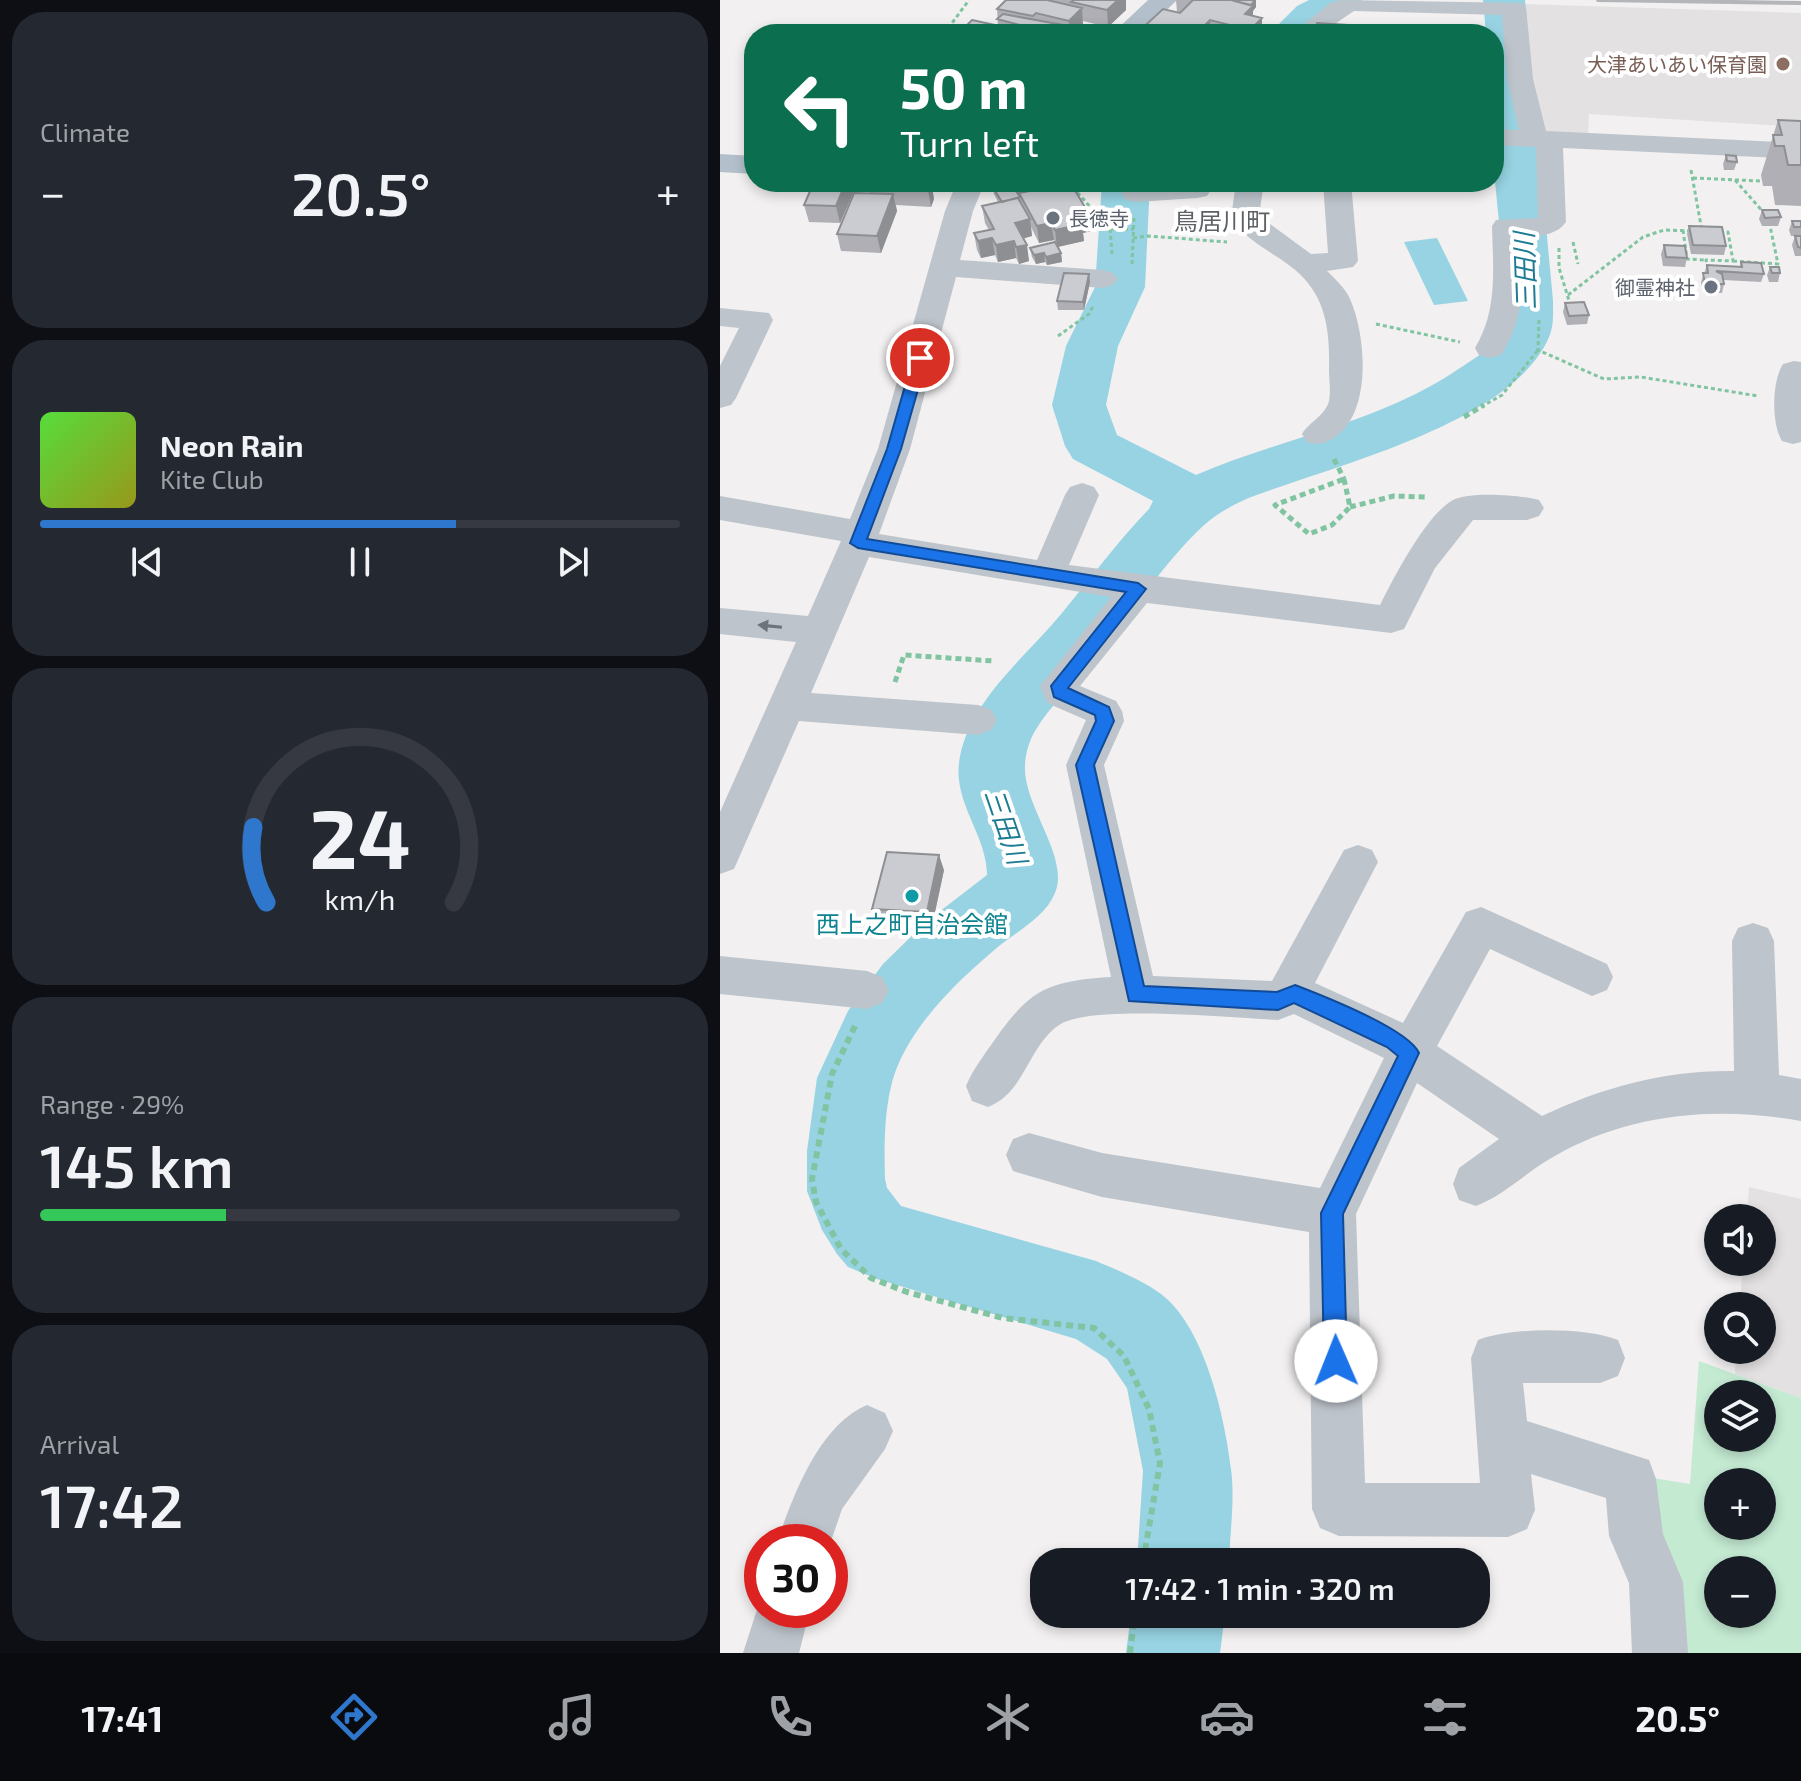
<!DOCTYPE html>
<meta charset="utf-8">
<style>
body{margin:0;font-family:"Exo 2","Noto Sans JP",sans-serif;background:#242831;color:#f1f3f6;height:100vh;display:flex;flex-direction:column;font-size:30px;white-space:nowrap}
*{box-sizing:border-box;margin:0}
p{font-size:26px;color:#9ea1a6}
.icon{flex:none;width:44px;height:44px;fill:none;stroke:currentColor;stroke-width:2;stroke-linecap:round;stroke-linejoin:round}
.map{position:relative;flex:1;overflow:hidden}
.drawer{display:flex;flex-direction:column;gap:12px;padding:12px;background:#0d0f14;width:720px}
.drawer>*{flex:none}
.top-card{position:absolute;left:24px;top:24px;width:760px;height:168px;border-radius:32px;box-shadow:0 4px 12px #0003;background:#0b6e4f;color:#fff;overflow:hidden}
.buttons{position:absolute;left:984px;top:1204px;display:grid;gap:16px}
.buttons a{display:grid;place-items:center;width:72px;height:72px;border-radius:50%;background:#171b24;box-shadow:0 4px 12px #0003;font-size:40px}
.speed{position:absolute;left:24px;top:1524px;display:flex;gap:16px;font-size:40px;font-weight:700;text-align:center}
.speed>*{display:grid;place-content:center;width:104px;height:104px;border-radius:50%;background:#171b24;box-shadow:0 4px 12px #0003;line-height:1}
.speed .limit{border:12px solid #d22;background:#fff;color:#111}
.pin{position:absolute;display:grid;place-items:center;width:68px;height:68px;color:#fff;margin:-34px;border:4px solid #fff;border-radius:50%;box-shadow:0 2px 8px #0007}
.me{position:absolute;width:88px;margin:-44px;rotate:359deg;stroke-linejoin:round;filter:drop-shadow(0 0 6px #0008)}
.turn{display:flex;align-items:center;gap:28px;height:168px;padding:0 24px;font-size:36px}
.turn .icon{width:104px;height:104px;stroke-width:2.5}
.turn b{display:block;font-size:56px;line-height:68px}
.big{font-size:60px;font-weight:600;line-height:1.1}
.drawer .widget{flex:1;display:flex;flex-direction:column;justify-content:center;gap:12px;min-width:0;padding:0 28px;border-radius:32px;background:#242831}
.drawer .dial{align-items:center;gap:0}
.dial svg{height:208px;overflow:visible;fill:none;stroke:#363941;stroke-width:7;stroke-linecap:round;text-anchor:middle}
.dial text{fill:#f1f3f6;stroke:none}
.song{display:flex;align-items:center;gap:24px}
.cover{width:96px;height:96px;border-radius:12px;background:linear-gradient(135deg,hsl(110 70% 55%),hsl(60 70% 35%))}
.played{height:8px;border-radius:4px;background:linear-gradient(90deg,#2f77cd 65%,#363941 65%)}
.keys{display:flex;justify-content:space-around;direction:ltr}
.heat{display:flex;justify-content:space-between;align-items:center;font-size:44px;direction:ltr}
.charge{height:12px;border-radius:6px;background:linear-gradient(90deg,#34c759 29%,#363941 0)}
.trip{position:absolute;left:310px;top:1548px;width:460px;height:80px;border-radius:32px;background:#171b24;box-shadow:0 4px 12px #0003;font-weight:600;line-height:80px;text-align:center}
.tab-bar{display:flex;height:128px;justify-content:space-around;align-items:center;background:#090b0e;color:#9ea1a6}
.tab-bar .icon{width:56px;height:56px}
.tab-bar .current{color:#2f77cd}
.tab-bar b{font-size:36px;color:#f1f3f6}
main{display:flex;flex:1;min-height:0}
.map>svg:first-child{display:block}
</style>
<main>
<section class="drawer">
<div class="widget"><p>Climate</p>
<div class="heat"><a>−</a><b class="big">20.5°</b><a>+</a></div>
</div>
<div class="widget">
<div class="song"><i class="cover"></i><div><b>Neon Rain</b><p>Kite Club</p></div></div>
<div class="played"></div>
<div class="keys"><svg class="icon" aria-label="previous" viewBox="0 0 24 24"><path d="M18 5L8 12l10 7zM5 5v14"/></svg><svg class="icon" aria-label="pause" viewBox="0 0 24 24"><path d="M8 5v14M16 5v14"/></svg><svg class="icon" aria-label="next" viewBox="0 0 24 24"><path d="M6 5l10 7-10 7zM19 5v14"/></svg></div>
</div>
<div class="widget dial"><svg viewBox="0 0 100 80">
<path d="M14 69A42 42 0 1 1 86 69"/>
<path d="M14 69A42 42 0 0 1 9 40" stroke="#2f77cd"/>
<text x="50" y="56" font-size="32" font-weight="700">24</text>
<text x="50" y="72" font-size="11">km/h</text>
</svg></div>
<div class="widget"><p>Range · 29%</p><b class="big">145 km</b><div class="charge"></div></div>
<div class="widget"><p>Arrival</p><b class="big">17:42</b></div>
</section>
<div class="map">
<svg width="1081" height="1653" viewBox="0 0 1081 1653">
<rect width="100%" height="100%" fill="#f2f0f0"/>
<path fill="#e3e1e1" d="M 803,4 L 1081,13 L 1081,127 L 869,114 L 868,136 L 816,134 Z
M 1029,1187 L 1081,1199 L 1081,1398 L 1015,1374 L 1016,1350 L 1042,1350 L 1042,1306 L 1020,1306 L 1023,1262 L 1042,1262 L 1042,1218 L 1027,1218 Z"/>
<path fill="#c4ead2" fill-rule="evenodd" d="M 979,1361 L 1081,1398 L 1081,1653 L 947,1653 L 920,1476 L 970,1484 ZM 998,1394 L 1042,1394 L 1042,1438 L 998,1438 ZM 998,1482 L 1042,1482 L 1042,1526 L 998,1526 ZM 998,1570 L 1042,1570 L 1042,1614 L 998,1614 Z"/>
<path fill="#97d3e2" d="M 717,238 L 748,301 L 714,305 L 684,242 Z"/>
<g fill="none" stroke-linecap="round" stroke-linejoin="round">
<path fill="#97d3e2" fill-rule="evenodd" d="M 589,0 L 642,0 C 631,16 610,21 595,34 L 549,34 L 577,6 Z
M 763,0 L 805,0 L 833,301 C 833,313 834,326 829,337 C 792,425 606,467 524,500 C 509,507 495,515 483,526 C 441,565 410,617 373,662 C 354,685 330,705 315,731 C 309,741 305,755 305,766 C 303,806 350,857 335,893 C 325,917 299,930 279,946 C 241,978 198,1018 178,1065 C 164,1097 164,1144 165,1179 L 167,1188 L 181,1206 L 376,1261 C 399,1271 428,1282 447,1299 C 486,1335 505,1418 511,1469 C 515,1499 510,1532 509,1562 L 417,1562 L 423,1471 L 407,1388 L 387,1359 L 356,1339 L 157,1279 L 128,1267 L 117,1254 L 102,1230 L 87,1191 L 87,1151 L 97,1078 L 128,1011 L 163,964 L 206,922 L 267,875 C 267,836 234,804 239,763 C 247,702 305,658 342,613 C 371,578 397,542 429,509 L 433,501 L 353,459 L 345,446 L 332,405 L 346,346 L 375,287 L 382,182 L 430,182 L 425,287 L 398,346 L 386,405 L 397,435 L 476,475 C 564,437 660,423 740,368 C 752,360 770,350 777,337 C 792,309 776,204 774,168 C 772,123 774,78 774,34 L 766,34 Z
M 411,1614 L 505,1614 L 500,1653 L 406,1653 Z"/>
<path stroke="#80c4a1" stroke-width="3" stroke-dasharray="4 3" stroke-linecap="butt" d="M 224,34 L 249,0
M 971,170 L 982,231
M 973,178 L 1040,181
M 1015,180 L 1045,214
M 348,182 L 390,229 L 392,254
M 390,229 L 414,229
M 963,230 L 967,259 L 986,260
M 413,238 L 428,236 L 507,242
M 853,242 L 858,264
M 839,248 L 839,268 L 851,307
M 1013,261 L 1058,264 L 1050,226
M 412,264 L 414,218
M 988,269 L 986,260 L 1013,261 L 1008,232 L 999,232
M 848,295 L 923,237 L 944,230 L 973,231
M 819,320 L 818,350 L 884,379 L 921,377 L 1038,396
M 656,324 L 740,342
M 338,336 L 369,314 L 373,306
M 761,407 L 782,395 L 818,350"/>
<path stroke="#80c4a1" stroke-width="5" stroke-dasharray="6 4" stroke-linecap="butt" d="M 744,417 L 764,405
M 614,459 L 624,479
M 624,479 L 630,507 L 612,525 L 589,534 L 555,505 Z
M 630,507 L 674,496 L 706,497
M 175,682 L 184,655 L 274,661"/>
<path stroke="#80c4a1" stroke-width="6" stroke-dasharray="7 5" stroke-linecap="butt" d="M 135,1026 L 112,1074 L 92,1179 L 96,1202 L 121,1249 L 151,1278 L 187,1292 L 283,1318 L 374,1328 L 404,1356 L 429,1409 L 440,1463 L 423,1562
M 410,1653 L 415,1614"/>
<path fill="#bdc4cb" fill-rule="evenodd" d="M 620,0 L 803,3 L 806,8 L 813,79 L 826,131 L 1081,143 L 1081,159 L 843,148 L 846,222 C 836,236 817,237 801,236 C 803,279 806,317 781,355 L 770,358 L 759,355 L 755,348 C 778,310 773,269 772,226 L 776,220 L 818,218 L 816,147 L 774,145 L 774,129 L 799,130 L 787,79 L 782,15 L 634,11 L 600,34 L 572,34 L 610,3 Z
M 237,182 L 265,182 L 253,211 L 240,260 L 383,270 L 393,273 L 398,279 L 393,285 L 383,288 L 236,277 L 190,449 L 159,534 L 317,560 L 345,495 L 350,487 L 362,483 L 374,487 L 379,495 L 349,565 L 660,605 C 674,577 706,515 733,500 C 749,491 802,495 819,500 L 824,508 L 819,516 L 807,520 L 753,520 L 715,568 L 684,629 L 671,633 L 427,603 L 360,686 L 396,701 L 402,711 L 404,721 L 384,765 L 433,976 L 552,981 L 624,850 L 638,845 L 652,850 L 658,862 L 595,983 L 683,1023 L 746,912 L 761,907 L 887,964 L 893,977 L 887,990 L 872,996 L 770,949 L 717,1046 L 822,1116 C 883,1087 946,1070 1014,1071 L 1012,941 L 1018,928 L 1033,923 L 1048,928 L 1054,941 L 1059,1075 L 1081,1079 L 1081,1121 C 995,1106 909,1113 833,1157 C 806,1172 785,1195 756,1206 L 739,1200 L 733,1184 L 739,1168 L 779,1139 L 697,1083 L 636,1214 L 645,1483 L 760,1483 L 751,1358 L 758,1340 C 790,1327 866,1327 898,1340 L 905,1358 L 898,1376 L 880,1383 L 803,1383 L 807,1421 L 929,1460 L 936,1479 L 943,1534 L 963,1582 L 968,1653 L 912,1653 L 909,1583 L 889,1536 L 886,1498 L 811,1474 L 815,1510 L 807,1529 L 788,1537 L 619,1536 L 600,1528 L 592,1509 L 589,1232 L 382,1197 L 293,1171 L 286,1155 L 293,1139 L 309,1133 L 382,1153 L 600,1188 L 664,1058 L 574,1014 L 558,1020 C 516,1018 369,1004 339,1025 C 308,1046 305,1093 268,1107 L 252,1101 L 246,1086 C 253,1069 265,1054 276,1038 C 311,988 330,981 391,977 L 346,765 L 366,720 L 327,703 L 320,686 L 391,597 L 149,557 L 91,693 L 258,705 L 271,710 L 277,720 L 271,730 L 258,735 L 79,721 L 14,869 L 0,874 L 0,812 L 76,642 L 0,634 L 0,608 L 88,616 L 121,541 L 0,520 L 0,496 L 130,519 L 158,449 L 225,211 Z
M 402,182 L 430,182 L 430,185 L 487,184 L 491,190 L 487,196 L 477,198 L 416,202 L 406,200 L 402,194 Z
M 516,182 L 544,182 L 539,216 L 591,254 L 608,253 L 603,182 L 631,182 L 638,261 L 633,267 L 607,271 C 615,279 626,289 630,299 C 646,335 651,406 620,433 C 608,443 601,446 587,442 L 582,434 C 589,422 605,416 609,401 C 611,391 609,379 609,370 C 610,330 606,295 574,269 C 553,252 526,241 511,218 Z
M 0,308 L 49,313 L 53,320 L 16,398 L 11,405 L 0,408 L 0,366 L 19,328 L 0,326 Z
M 1074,361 L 1081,362 L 1081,442 L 1073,444 L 1062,441 C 1051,423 1052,381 1063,364 Z
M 0,956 L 147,971 L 162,977 L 169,990 L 162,1003 L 147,1009 L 0,994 Z
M 147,1405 L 165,1413 L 173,1431 L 165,1449 L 122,1509 L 110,1544 L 57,1542 C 73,1496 99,1425 147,1405 Z
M 42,1594 L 42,1610 L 90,1610 L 79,1653 L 23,1653 Z"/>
<path fill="#b3c0cb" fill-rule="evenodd" d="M 428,0 L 457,0 L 422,34 L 392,34 Z
M 0,154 L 34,156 L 34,174 L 0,172 Z"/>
<path stroke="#b3b5b9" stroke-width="4" d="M 878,0 L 1081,3"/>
</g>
<path fill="#afafb5" d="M 286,0 L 406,0 L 406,10 L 388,27 L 363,21 L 363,25 L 360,28 L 365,29 L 366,34 L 238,34 L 278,26 L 277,9 Z
M 456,0 L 536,0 L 536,7 L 533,11 L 533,16 L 542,34 L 416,34 L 460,13 L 461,13 L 457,12 Z
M 1058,120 L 1081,121 L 1081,206 L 1055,205 L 1052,186 L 1043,186 L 1041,175 Z
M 1006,155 L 1017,162 L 1014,170 L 1004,170 L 1003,164 Z
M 211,182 L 214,199 L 211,207 L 176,205 L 177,211 L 161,253 L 121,251 L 117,234 L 149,193 L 148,188 Z
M 326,182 L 339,182 L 369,214 L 371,231 L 363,233 L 364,241 L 338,247 L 341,253 L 342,262 L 327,265 L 325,262 L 316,264 L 312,257 L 310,248 L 335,242 L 334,240 L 319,243 L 311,227 L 312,236 L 304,238 L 309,261 L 299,264 L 296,258 L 278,262 L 275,255 L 261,258 L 257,250 L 254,233 L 269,230 L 265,223 L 262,206 L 278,202 L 274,194 L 272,186 L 300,197 L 299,193 L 314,190 L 314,186 Z
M 134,191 L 120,223 L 89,222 L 84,205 Z
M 1042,210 L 1061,217 L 1058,226 L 1042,226 L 1039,219 Z
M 1072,221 L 1081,221 L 1081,236 L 1071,236 L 1069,230 Z
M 969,226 L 1006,246 L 1004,255 L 971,254 L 967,234 Z
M 1075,236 L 1081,236 L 1081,256 L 1075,256 L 1072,245 Z
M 944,245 L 967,258 L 965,267 L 943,266 L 941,254 Z
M 1021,262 L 1044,274 L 1041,282 L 1004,280 L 1004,284 L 1002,293 L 983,292 L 981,282 L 987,265 L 1020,266 Z
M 1050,267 L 1060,273 L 1058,282 L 1049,282 L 1047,275 Z
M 369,274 L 370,282 L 364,310 L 338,310 L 337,301 Z
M 845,303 L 869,315 L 867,324 L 847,325 L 843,312 Z
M 224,870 L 212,926 L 158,923 L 152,909 Z"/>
<path fill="#8e8f93" d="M 398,0 L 406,0 L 406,10 L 388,27 L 387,10 Z
M 535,0 L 536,0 L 536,7 L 533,11 L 533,22 L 525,30 L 525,14 Z
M 362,8 L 363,25 L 354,34 L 350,34 L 349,21 Z
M 542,18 L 542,34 L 530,34 L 530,30 Z
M 490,20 L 491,34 L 479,34 L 479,31 Z
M 126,182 L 132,182 L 134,191 L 120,223 L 116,206 Z
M 211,182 L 214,199 L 211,207 L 208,190 Z
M 173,194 L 177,211 L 161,253 L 157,236 Z
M 369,214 L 371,231 L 363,233 L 364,241 L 337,247 L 335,230 L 358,217 Z
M 310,219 L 312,236 L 298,240 L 295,223 Z
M 331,223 L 334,240 L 319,243 L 317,226 Z
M 272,238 L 275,255 L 261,258 L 258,241 Z
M 294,241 L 296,258 L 278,262 L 276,245 Z
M 307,245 L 309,261 L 299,264 L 296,247 Z
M 324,253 L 325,262 L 316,264 L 314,255 Z
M 341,253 L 342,262 L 327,265 L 326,257 Z
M 369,274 L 370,282 L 364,310 L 363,302 Z
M 219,855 L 224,870 L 212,926 L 207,912 Z"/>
<path fill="#cbccd2" stroke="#8e8f93" stroke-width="2" d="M 286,0 L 327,0 L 362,8 L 349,21 L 316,13 L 313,16 L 277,9 Z
M 354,0 L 398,0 L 387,10 L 351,2 Z
M 473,0 L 511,0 L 533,6 L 525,14 L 542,18 L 530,30 L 490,20 L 479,31 L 468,28 L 462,32 L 469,34 L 416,34 L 443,9 L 460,13 Z
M 511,0 L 535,0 L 531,5 Z
M 283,14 L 365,29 L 359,34 L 335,34 L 277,19 Z
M 252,20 L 280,26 L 272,34 L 238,34 Z
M 597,23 L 628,25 L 627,34 L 596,34 Z
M 283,27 L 309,34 L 276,34 Z
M 1058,120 L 1081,121 L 1081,165 L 1068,165 L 1064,146 L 1055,146 L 1053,135 L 1062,135 Z
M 1006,155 L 1016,156 L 1017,162 L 1007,161 Z
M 94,182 L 126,182 L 116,206 L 84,205 Z
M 150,182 L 210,182 L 208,190 L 148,188 Z
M 287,182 L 290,182 L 300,197 L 282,202 L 272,186 Z
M 330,182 L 339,182 L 340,184 L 350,182 L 369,214 L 358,217 L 362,224 L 335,230 L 331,223 L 317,226 L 299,193 L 315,190 L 314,186 Z
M 134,193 L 173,194 L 157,236 L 117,234 Z
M 298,198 L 310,219 L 295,223 L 307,245 L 296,247 L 294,241 L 276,245 L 272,238 L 258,241 L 254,233 L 274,229 L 262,206 Z
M 1042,210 L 1058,210 L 1061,217 L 1045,218 Z
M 1072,221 L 1081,221 L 1081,227 L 1074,227 Z
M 969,226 L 1002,227 L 1006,246 L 973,245 Z
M 1075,236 L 1081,236 L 1081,248 L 1078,247 Z
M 335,242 L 341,253 L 326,257 L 324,253 L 314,255 L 310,248 Z
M 944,245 L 965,246 L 967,258 L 946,257 Z
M 1021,262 L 1041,263 L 1044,274 L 996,271 L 1002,274 L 1004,284 L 985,284 L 983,273 L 988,273 L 987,265 L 1022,267 Z
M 1050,267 L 1059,267 L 1060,273 L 1052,273 Z
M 344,273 L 369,274 L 363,302 L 337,301 Z
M 864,302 L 869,315 L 849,316 L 845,303 Z
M 167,852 L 219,855 L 207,912 L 152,909 Z"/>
<defs><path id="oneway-solid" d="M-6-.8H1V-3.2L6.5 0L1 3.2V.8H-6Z" transform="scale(2)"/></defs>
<use fill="#6c757d" href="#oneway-solid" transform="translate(50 626) rotate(-174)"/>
<path fill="#1a73e8" stroke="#114b97" stroke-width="2" d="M 200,354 L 207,358 L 181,449 L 147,539 L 418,583 L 426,589 L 348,688 L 389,707 L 394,721 L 374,765 L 424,986 L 557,992 L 575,985 C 601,995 688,1029 699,1053 L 623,1214 L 627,1361 L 624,1369 L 616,1372 L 608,1369 L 604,1361 L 601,1213 L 678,1056 L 667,1047 L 574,1003 L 558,1010 L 409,1001 L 356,765 L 376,721 L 375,715 L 334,697 L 331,686 L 406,592 L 138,548 L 130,543 L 167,449 L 193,358 Z"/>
<circle fill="#8d6e63" stroke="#fff" stroke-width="3" cx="1063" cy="64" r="8"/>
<g fill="#6b7280" stroke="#fff" stroke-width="3">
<circle cx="333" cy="218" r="8"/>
<circle cx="991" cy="287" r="8"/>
</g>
<circle fill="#0f9aa8" stroke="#fff" stroke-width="3" cx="192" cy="896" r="8"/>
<g text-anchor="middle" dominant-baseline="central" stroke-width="8" stroke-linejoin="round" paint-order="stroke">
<g font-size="20" fill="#785e54" stroke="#fff" text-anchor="end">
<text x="1047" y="64">大津あいあい保育園</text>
</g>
<g font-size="20" fill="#5b616d" stroke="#fff" text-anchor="start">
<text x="349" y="218">長徳寺</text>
<text x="975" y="287" text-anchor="end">御霊神社</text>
</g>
<g font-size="24" fill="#5d6064" stroke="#fff">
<text x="502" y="220">鳥居川町</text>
</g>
<g font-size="24" fill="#0d838f" stroke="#fff">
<text x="192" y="923">西上之町自治会館</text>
</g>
<g font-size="26" font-style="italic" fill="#1d7c93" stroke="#fff">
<text transform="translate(804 271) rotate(-92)">三田川</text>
<text transform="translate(287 826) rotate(71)">三田川</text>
</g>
</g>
</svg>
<div class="buttons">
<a><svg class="icon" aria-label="sound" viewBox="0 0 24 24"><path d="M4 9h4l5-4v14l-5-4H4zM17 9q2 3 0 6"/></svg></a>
<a><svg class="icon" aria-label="search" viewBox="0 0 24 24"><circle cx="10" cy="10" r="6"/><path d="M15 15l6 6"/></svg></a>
<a><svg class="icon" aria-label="layers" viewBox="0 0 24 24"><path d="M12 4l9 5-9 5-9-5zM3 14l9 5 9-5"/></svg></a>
<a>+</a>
<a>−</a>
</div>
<div class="speed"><div class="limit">30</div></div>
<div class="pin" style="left:200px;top:358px;background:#d93025"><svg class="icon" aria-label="arrive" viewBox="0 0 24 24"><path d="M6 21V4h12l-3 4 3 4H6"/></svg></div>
<svg class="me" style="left:616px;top:1361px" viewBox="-20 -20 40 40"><circle r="19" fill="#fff"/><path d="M0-13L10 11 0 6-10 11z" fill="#1a73e8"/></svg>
<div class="trip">17:42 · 1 min · 320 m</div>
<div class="top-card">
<div class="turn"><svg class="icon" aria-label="left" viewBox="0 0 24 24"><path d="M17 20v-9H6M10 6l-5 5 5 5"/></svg><div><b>50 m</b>Turn left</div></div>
</div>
</div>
</main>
<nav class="tab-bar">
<b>17:41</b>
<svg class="icon current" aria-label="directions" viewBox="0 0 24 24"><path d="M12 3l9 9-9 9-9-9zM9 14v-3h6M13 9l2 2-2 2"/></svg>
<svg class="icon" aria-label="music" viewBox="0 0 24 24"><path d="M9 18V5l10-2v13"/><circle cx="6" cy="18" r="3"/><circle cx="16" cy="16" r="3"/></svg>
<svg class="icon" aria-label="phone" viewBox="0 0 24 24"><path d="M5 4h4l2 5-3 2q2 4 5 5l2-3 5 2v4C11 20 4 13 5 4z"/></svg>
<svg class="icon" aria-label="climate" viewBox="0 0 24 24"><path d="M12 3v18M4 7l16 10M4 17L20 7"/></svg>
<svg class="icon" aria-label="car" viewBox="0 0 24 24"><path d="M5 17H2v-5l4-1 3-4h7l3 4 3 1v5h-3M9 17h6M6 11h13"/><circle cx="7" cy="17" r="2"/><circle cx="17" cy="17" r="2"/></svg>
<svg class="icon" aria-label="filters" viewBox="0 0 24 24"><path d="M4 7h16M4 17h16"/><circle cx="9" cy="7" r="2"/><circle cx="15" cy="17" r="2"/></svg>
<b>20.5°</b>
</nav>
